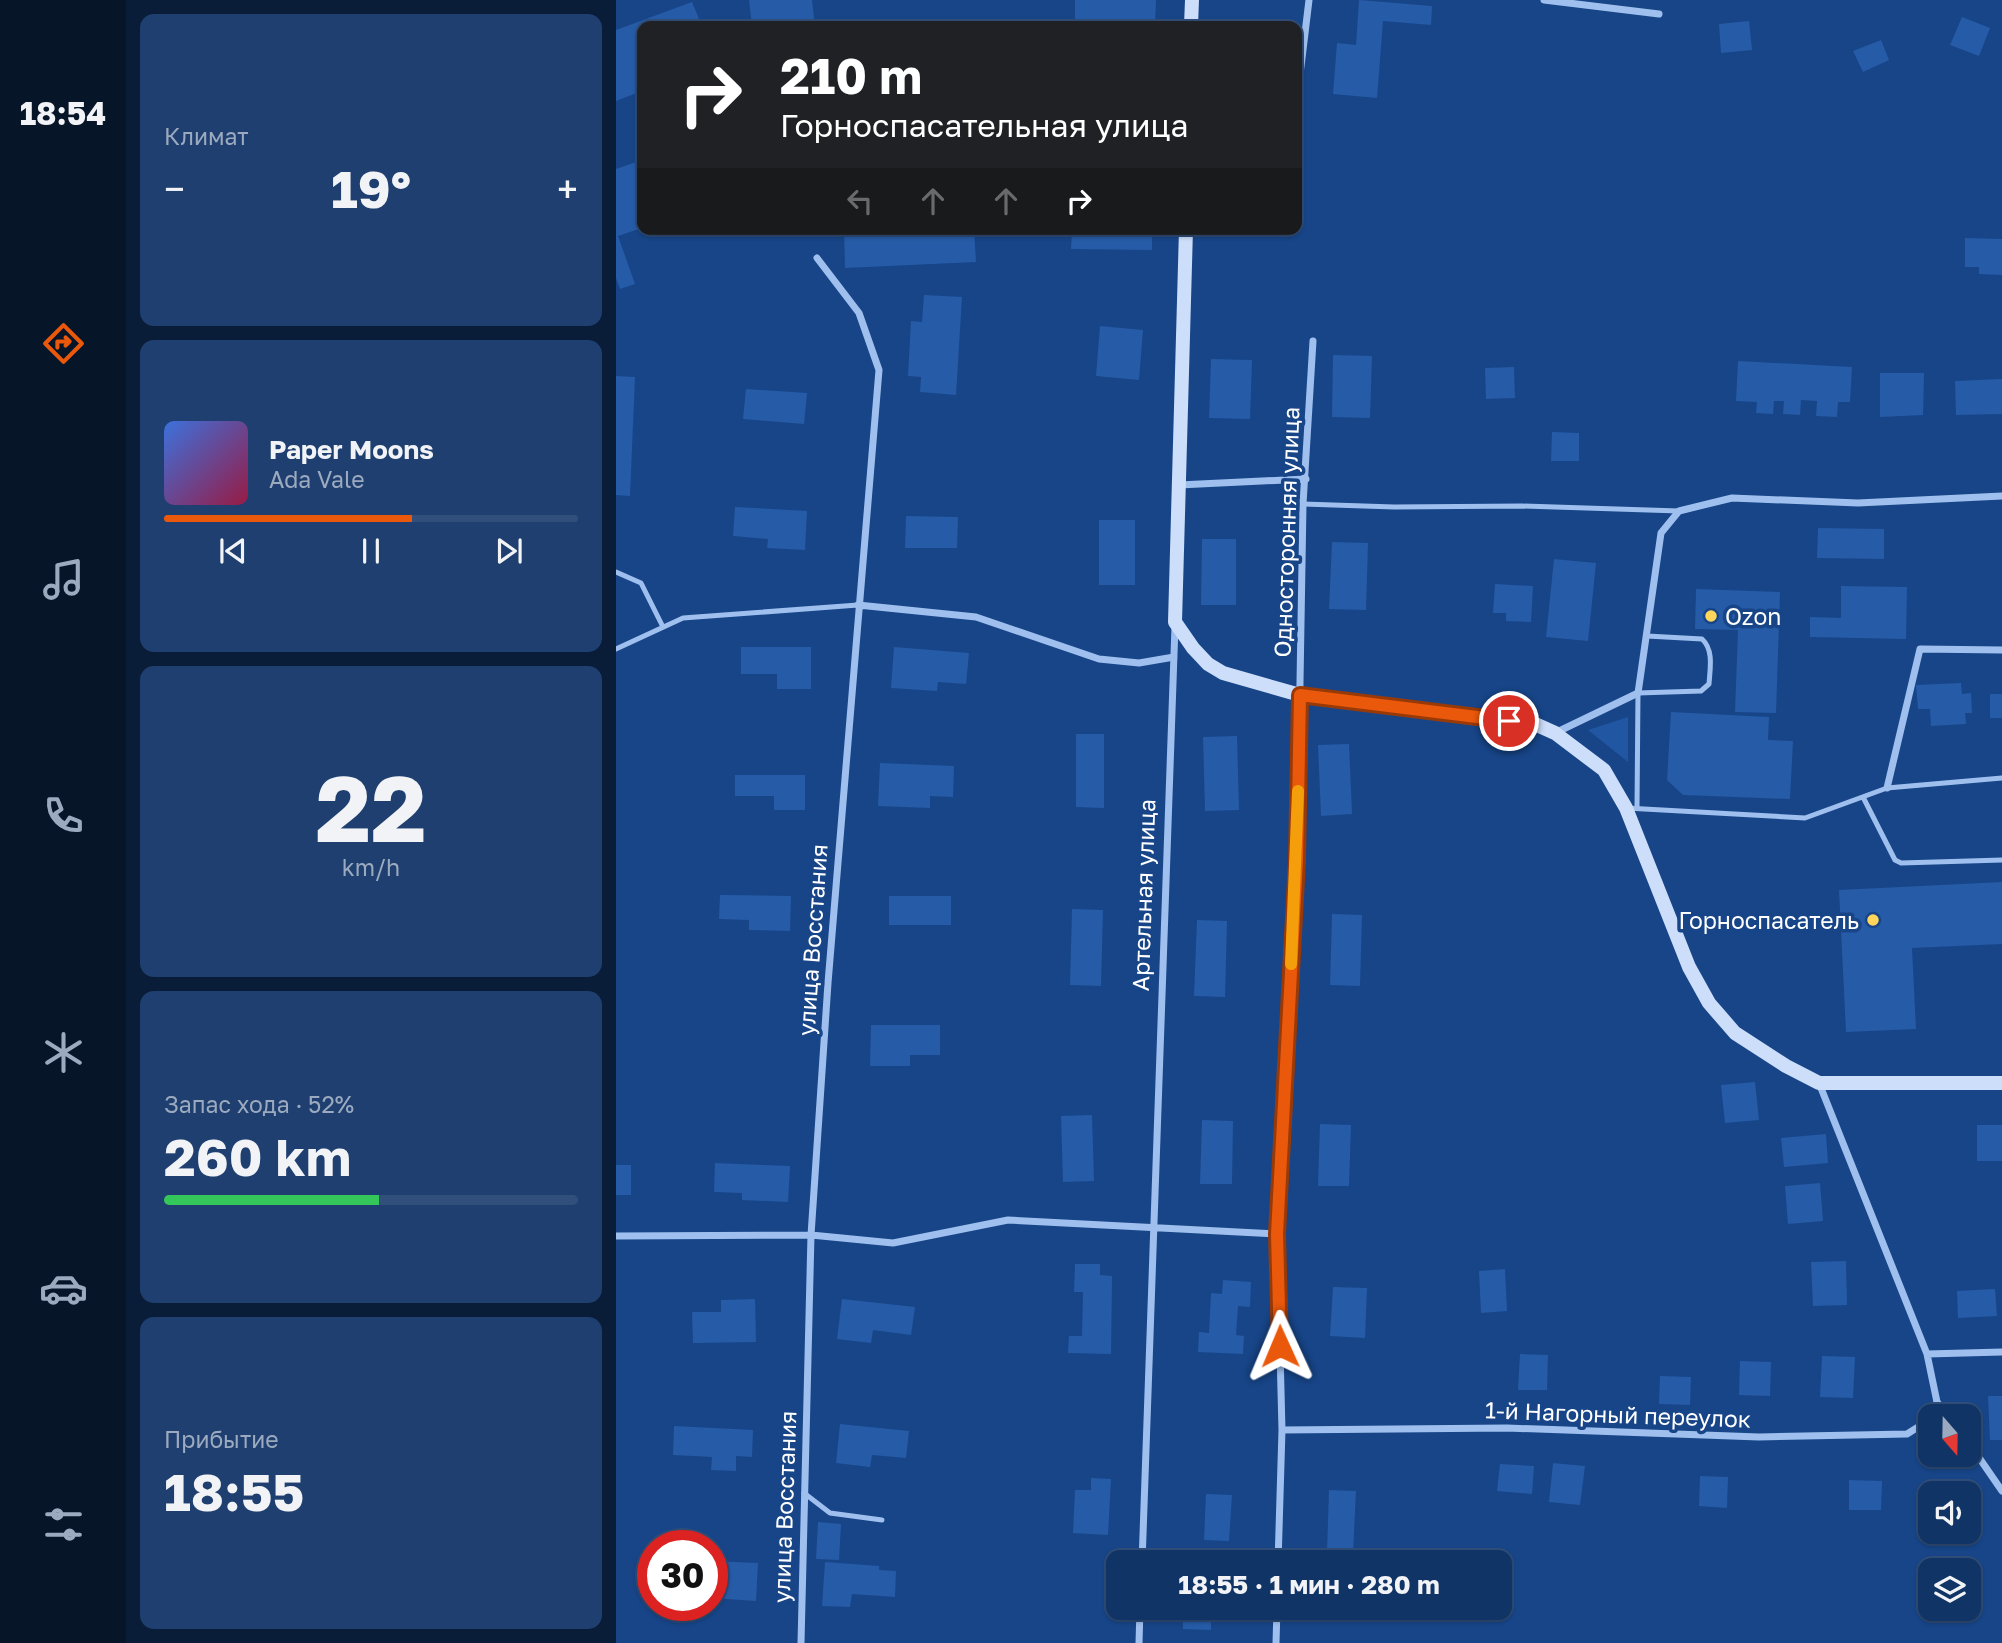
<!DOCTYPE html>
<html lang="ru">
<meta charset="utf-8">
<style>
body{margin:0;font-family:"Golos Text",sans-serif;background:#1e3f6f;color:#f1f3f6;height:100vh;display:flex;flex-direction:column;font-size:26px;white-space:nowrap}
*{box-sizing:border-box;margin:0}
p{font-size:23px;color:#9caabf}
.icon{flex:none;width:38px;height:38px;fill:none;stroke:currentColor;stroke-width:2;stroke-linecap:round;stroke-linejoin:round}
.map{position:relative;flex:1;overflow:hidden}
.panel{display:flex;flex-direction:column;gap:14px;padding:14px;background:#091d38;width:490px}
.panel>*{flex:none}
.banner{position:absolute;left:21px;top:21px;width:665px;height:214px;border-radius:14px;box-shadow:0 2px 5px #0004,0 0 0 2px #304f7a;background:#202124;color:#fff;overflow:hidden}
.needle{width:46px;rotate:160deg}
.buttons{position:absolute;left:1302px;top:1404px;display:grid;gap:14px}
.buttons a{display:grid;place-items:center;width:63px;height:63px;border-radius:14px;background:#113466;box-shadow:0 2px 5px #0004,0 0 0 2px #304f7a;font-size:35px}
.speed{position:absolute;left:21px;top:1530px;display:flex;gap:14px;font-size:35px;font-weight:700;text-align:center}
.speed>*{display:grid;place-content:center;width:91px;height:91px;border-radius:50%;background:#113466;box-shadow:0 2px 5px #0004,0 0 0 2px #304f7a;line-height:1}
.speed .limit{border:10px solid #d22;background:#fff;color:#111}
.pin{position:absolute;display:grid;place-items:center;width:60px;height:60px;color:#fff;margin:-30px;border:4px solid #fff;border-radius:50%;box-shadow:0 2px 7px #0007}
.me{position:absolute;width:77px;margin:-38px;rotate:359deg;stroke-linejoin:round;filter:drop-shadow(0 0 5px #0008)}
.turn{display:flex;align-items:center;gap:24px;height:147px;padding:0 28px;font-size:32px}
.turn .icon{width:91px;height:91px;stroke-width:2.5}
.turn b{display:block;font-size:49px;line-height:60px}
.lanes{display:flex;align-items:center;height:66px;padding:0 28px;background:#0003;justify-content:center;gap:35px;direction:ltr}
.lanes .off{opacity:.35}
.big{font-size:52px;font-weight:700;line-height:1.1}
.panel .tile{flex:1;display:flex;flex-direction:column;justify-content:center;gap:10px;min-width:0;padding:0 24px;border-radius:14px;background:#1e3f6f}
.panel .dial{align-items:center;gap:0}
.dial b{font-size:91px;line-height:1}
.song{display:flex;align-items:center;gap:21px}
.cover{width:84px;height:84px;border-radius:10px;background:linear-gradient(135deg,hsl(220 70% 55%),hsl(340 70% 35%))}
.played{height:7px;border-radius:4px;background:linear-gradient(90deg,#ea580c 60%,#304f7a 60%)}
.keys{display:flex;justify-content:space-around;direction:ltr}
.heat{display:flex;justify-content:space-between;align-items:center;font-size:38px;direction:ltr}
.charge{height:10px;border-radius:5px;background:linear-gradient(90deg,#34c759 52%,#304f7a 0)}
.trip{position:absolute;left:490px;top:1550px;width:406px;height:70px;border-radius:14px;background:#113466;box-shadow:0 2px 5px #0004,0 0 0 2px #304f7a;font-weight:700;line-height:70px;text-align:center}
main{display:flex;flex:1;min-height:0}
.dock{display:flex;flex-direction:column;width:126px;justify-content:space-around;align-items:center;background:#071529;color:#9caabf}
.dock .icon{width:49px;height:49px}
.dock .active{color:#ea580c}
.dock b{font-size:32px;color:#f1f3f6}
.map>svg:first-child{display:block}
</style>
<main>
<nav class="dock">
<b>18:54</b>
<svg class="icon active" aria-label="directions" viewBox="0 0 24 24"><path d="M12 3l9 9-9 9-9-9zM9 14v-3h6M13 9l2 2-2 2"/></svg>
<svg class="icon" aria-label="music" viewBox="0 0 24 24"><path d="M9 18V5l10-2v13"/><circle cx="6" cy="18" r="3"/><circle cx="16" cy="16" r="3"/></svg>
<svg class="icon" aria-label="phone" viewBox="0 0 24 24"><path d="M5 4h4l2 5-3 2q2 4 5 5l2-3 5 2v4C11 20 4 13 5 4z"/></svg>
<svg class="icon" aria-label="climate" viewBox="0 0 24 24"><path d="M12 3v18M4 7l16 10M4 17L20 7"/></svg>
<svg class="icon" aria-label="car" viewBox="0 0 24 24"><path d="M5 17H2v-5l4-1 3-4h7l3 4 3 1v5h-3M9 17h6M6 11h13"/><circle cx="7" cy="17" r="2"/><circle cx="17" cy="17" r="2"/></svg>
<svg class="icon" aria-label="filters" viewBox="0 0 24 24"><path d="M4 7h16M4 17h16"/><circle cx="9" cy="7" r="2"/><circle cx="15" cy="17" r="2"/></svg>
</nav>
<section class="panel">
<div class="tile"><p>Климат</p>
<div class="heat"><a>−</a><b class="big">19°</b><a>+</a></div>
</div>
<div class="tile">
<div class="song"><i class="cover"></i><div><b>Paper Moons</b><p>Ada Vale</p></div></div>
<div class="played"></div>
<div class="keys"><svg class="icon" aria-label="previous" viewBox="0 0 24 24"><path d="M18 5L8 12l10 7zM5 5v14"/></svg><svg class="icon" aria-label="pause" viewBox="0 0 24 24"><path d="M8 5v14M16 5v14"/></svg><svg class="icon" aria-label="next" viewBox="0 0 24 24"><path d="M6 5l10 7-10 7zM19 5v14"/></svg></div>
</div>
<div class="tile dial"><b>22</b><p>km/h</p></div>
<div class="tile"><p>Запас хода · 52%</p><b class="big">260 km</b><div class="charge"></div></div>
<div class="tile"><p>Прибытие</p><b class="big">18:55</b></div>
</section>
<div class="map">
<svg width="1386" height="1643" viewBox="0 0 1386 1643">
<rect width="100%" height="100%" fill="#174588"/>
<path fill="#2056a2" d="M 1012,717 L 1012,762 L 972,730 Z"/>
<path fill="#265ba7" d="M 133,0 L 196,0 L 199,26 L 136,26 Z
M 459,0 L 540,0 L 539,26 L 459,26 Z
M 743,0 L 816,6 L 815,25 L 767,21 L 761,98 L 717,94 L 721,43 L 740,45 Z
M 76,2 L 86,26 L 26,26 L 26,91 L 0,101 L 0,30 Z
M 1346,17 L 1374,28 L 1363,56 L 1334,45 Z
M 1133,21 L 1136,50 L 1105,53 L 1103,24 Z
M 1265,40 L 1273,60 L 1247,72 L 1237,51 Z
M 26,160 L 26,228 L 2,236 L 19,284 L 4,289 L 0,278 L 0,169 Z
M 228,229 L 358,229 L 360,262 L 229,268 Z
M 456,229 L 536,229 L 536,250 L 455,249 Z
M 1349,238 L 1386,239 L 1386,275 L 1363,274 L 1363,267 L 1349,267 Z
M 308,295 L 346,297 L 340,395 L 304,392 L 305,377 L 292,376 L 295,321 L 306,322 Z
M 484,326 L 527,330 L 523,380 L 480,376 Z
M 717,355 L 756,356 L 754,418 L 716,417 Z
M 595,359 L 636,360 L 634,419 L 593,418 Z
M 1122,361 L 1236,367 L 1234,402 L 1222,402 L 1221,417 L 1200,416 L 1201,401 L 1185,400 L 1184,415 L 1167,414 L 1168,401 L 1158,401 L 1157,414 L 1140,413 L 1141,402 L 1120,401 Z
M 898,367 L 899,398 L 870,399 L 869,368 Z
M 1264,373 L 1308,373 L 1307,415 L 1264,417 Z
M 0,376 L 19,377 L 14,496 L 0,495 Z
M 1386,379 L 1386,414 L 1340,415 L 1339,381 Z
M 130,389 L 191,393 L 188,424 L 127,419 Z
M 936,432 L 963,433 L 963,461 L 935,461 Z
M 119,507 L 191,511 L 189,550 L 151,548 L 152,539 L 117,536 Z
M 290,516 L 342,517 L 341,548 L 289,548 Z
M 483,520 L 519,520 L 519,585 L 483,585 Z
M 1202,528 L 1268,529 L 1268,559 L 1201,558 Z
M 586,539 L 620,539 L 620,605 L 585,605 Z
M 716,542 L 752,543 L 750,610 L 713,609 Z
M 938,559 L 980,563 L 972,641 L 930,637 Z
M 879,584 L 917,586 L 915,622 L 890,621 L 890,613 L 877,613 Z
M 1225,586 L 1291,587 L 1290,639 L 1194,637 L 1194,617 L 1225,618 Z
M 1080,589 L 1164,592 L 1160,713 L 1119,712 L 1122,630 L 1079,629 Z
M 125,647 L 195,647 L 195,689 L 161,689 L 161,674 L 125,674 Z
M 278,647 L 353,653 L 350,684 L 322,682 L 321,691 L 275,688 Z
M 1345,683 L 1346,694 L 1355,693 L 1356,713 L 1349,713 L 1350,724 L 1315,726 L 1314,709 L 1302,709 L 1300,685 Z
M 1374,694 L 1386,694 L 1386,718 L 1374,718 Z
M 1055,712 L 1153,717 L 1152,740 L 1177,741 L 1174,799 L 1067,795 L 1051,780 Z
M 460,734 L 488,734 L 488,808 L 460,807 Z
M 621,736 L 623,810 L 589,811 L 587,737 Z
M 733,744 L 736,814 L 705,816 L 702,745 Z
M 264,763 L 338,766 L 337,797 L 314,796 L 314,808 L 262,806 Z
M 119,775 L 189,775 L 189,810 L 158,810 L 158,796 L 119,796 Z
M 1386,882 L 1386,944 L 1296,948 L 1300,1029 L 1230,1032 L 1223,890 Z
M 104,895 L 175,896 L 174,931 L 133,930 L 133,920 L 103,919 Z
M 273,896 L 335,896 L 335,925 L 273,925 Z
M 456,909 L 487,910 L 485,986 L 454,985 Z
M 716,914 L 746,915 L 744,986 L 714,985 Z
M 581,920 L 611,921 L 609,997 L 578,996 Z
M 255,1025 L 324,1025 L 324,1055 L 294,1055 L 294,1066 L 254,1066 Z
M 1139,1082 L 1143,1120 L 1109,1123 L 1105,1085 Z
M 476,1115 L 478,1181 L 447,1182 L 445,1116 Z
M 586,1120 L 617,1121 L 616,1184 L 584,1184 Z
M 704,1124 L 735,1125 L 733,1186 L 702,1186 Z
M 1361,1125 L 1386,1125 L 1386,1161 L 1361,1161 Z
M 1210,1134 L 1212,1163 L 1168,1167 L 1165,1138 Z
M 99,1163 L 174,1166 L 172,1202 L 126,1200 L 126,1193 L 98,1192 Z
M 0,1165 L 15,1165 L 15,1195 L 0,1195 Z
M 1204,1183 L 1207,1221 L 1172,1224 L 1169,1186 Z
M 1230,1261 L 1231,1305 L 1197,1306 L 1195,1262 Z
M 459,1264 L 484,1264 L 484,1275 L 496,1276 L 495,1354 L 452,1353 L 453,1336 L 466,1336 L 467,1292 L 458,1292 Z
M 889,1269 L 891,1311 L 865,1313 L 863,1271 Z
M 607,1280 L 635,1282 L 634,1307 L 622,1306 L 620,1335 L 628,1336 L 627,1354 L 582,1352 L 583,1332 L 593,1333 L 595,1293 L 606,1294 Z
M 717,1287 L 751,1288 L 749,1338 L 714,1336 Z
M 1379,1289 L 1381,1316 L 1342,1318 L 1341,1291 Z
M 139,1299 L 140,1342 L 77,1343 L 76,1312 L 105,1312 L 105,1300 Z
M 226,1299 L 299,1307 L 295,1335 L 257,1330 L 255,1343 L 221,1339 Z
M 904,1354 L 932,1355 L 931,1390 L 902,1390 Z
M 1206,1356 L 1239,1357 L 1237,1398 L 1204,1397 Z
M 1124,1361 L 1155,1362 L 1154,1396 L 1123,1395 Z
M 1044,1376 L 1075,1377 L 1074,1405 L 1043,1404 Z
M 1372,1396 L 1386,1396 L 1386,1440 L 1374,1440 Z
M 224,1424 L 293,1431 L 290,1458 L 256,1455 L 254,1467 L 220,1463 Z
M 58,1426 L 137,1430 L 136,1457 L 120,1456 L 120,1471 L 95,1470 L 96,1457 L 57,1455 Z
M 937,1463 L 969,1466 L 964,1505 L 933,1502 Z
M 884,1464 L 918,1466 L 916,1494 L 881,1491 Z
M 1084,1476 L 1112,1477 L 1111,1508 L 1083,1506 Z
M 475,1478 L 495,1479 L 492,1535 L 457,1533 L 459,1490 L 475,1490 Z
M 1354,1479 L 1355,1493 L 1315,1493 L 1315,1480 Z
M 1233,1480 L 1266,1481 L 1265,1510 L 1233,1510 Z
M 713,1490 L 740,1491 L 737,1553 L 711,1552 Z
M 590,1494 L 616,1495 L 613,1541 L 588,1540 Z
M 202,1522 L 225,1524 L 223,1560 L 200,1559 Z
M 96,1561 L 142,1563 L 140,1601 L 96,1598 Z
M 209,1562 L 263,1566 L 263,1570 L 280,1571 L 279,1597 L 236,1594 L 234,1607 L 206,1606 Z
M 567,1608 L 595,1608 L 595,1630 L 567,1629 Z"/>
<g fill="none" stroke-linecap="round" stroke-linejoin="round">
<path stroke="#9fc0ee" stroke-width="5" d="M 687,504 L 778,507 L 906,506 L 1063,511
M 0,572 L 25,583 L 47,627
M 0,649 L 67,618 L 242,605
M 1247,797 L 1279,860 L 1285,863 L 1386,860
M 1010,808 L 1189,818 L 1271,788 L 1386,778
M 1021,808 L 1022,693 L 1085,691 L 1093,684 C 1094,669 1098,650 1086,639 L 1031,636
M 188,1493 L 214,1513 L 266,1520"/>
<path stroke="#9fc0ee" stroke-width="7" d="M 928,0 L 1043,14
M 682,91 L 693,0
M 563,485 L 690,479
M 242,605 L 360,617 L 483,659 L 523,663 L 558,657
M 939,733 L 1022,693 L 1045,533 L 1063,511 L 1116,498 L 1242,503 L 1386,496
M 1271,788 L 1304,649 L 1386,650
M 1203,1083 L 1311,1354 L 1321,1402 L 1332,1416
M 0,1236 L 195,1235 L 277,1243 L 392,1220 L 661,1234
M 1311,1354 L 1386,1352
M 666,1430 L 891,1428 L 1143,1437 L 1291,1434 L 1307,1424 L 1321,1402
M 1353,1443 L 1386,1491
M 526,1563 L 559,626
M 662,1563 L 666,1430 L 661,1234 L 681,860 L 687,504 L 697,341
M 185,1643 L 195,1235 L 212,983 L 263,370 L 243,313 L 201,258
M 523,1643 L 524,1608
M 660,1643 L 661,1608"/>
<path stroke="#ccdefa" stroke-width="14" d="M 575,26 L 576,0
M 570,229 L 559,622 L 577,648 L 592,664 L 607,673 L 684,695 L 919,724 L 939,733 L 988,770 L 1010,808 L 1073,967 L 1093,1003 L 1119,1033 L 1170,1066 L 1203,1083 L 1386,1083"/>
</g>
<g fill="none" stroke-linecap="round" stroke-linejoin="round">
<defs>
<path id="route" d="M 664,1346 L 661,1234 L 681,860 L 684,695 L 893,721"/>
</defs>
<use href="#route" stroke="#983908" stroke-width="18"/>
<use href="#route" stroke="#ea580c" stroke-width="12"/>
<path stroke="#f59e0b" stroke-width="12" d="M 675,964 L 682,791"/>
</g>
<g fill="#ffd55c" stroke="#174588" stroke-width="2.5">
<circle cx="1095" cy="616" r="7"/>
<circle cx="1257" cy="920" r="7"/>
</g>
<g text-anchor="middle" dominant-baseline="central" stroke-width="7" stroke-linejoin="round" paint-order="stroke">
<g font-size="23" fill="#fff" stroke="#174588">
<text transform="translate(670 532) rotate(-88)">Односторонняя улица</text>
<text transform="translate(527 895) rotate(-88)">Артельная улица</text>
<text transform="translate(196 940) rotate(-86)">улица Восстания</text>
<text transform="translate(1002 1414) rotate(2)">1-й Нагорный переулок</text>
<text transform="translate(168 1507) rotate(-88)">улица Восстания</text>
</g>
<g font-size="23" fill="#fff" stroke="#174588" text-anchor="start">
<text x="1109" y="616">Ozon</text>
<text x="1243" y="920" text-anchor="end">Горноспасатель</text>
</g>
</g>
</svg>
<div class="buttons">
<a><svg class="needle" viewBox="-14 -14 28 28"><path d="M0-13l5 13h-10z" fill="#e53935"/><path d="M0 13l5-13h-10z" fill="#9caabf"/></svg></a>
<a><svg class="icon" aria-label="sound" viewBox="0 0 24 24"><path d="M4 9h4l5-4v14l-5-4H4zM17 9q2 3 0 6"/></svg></a>
<a><svg class="icon" aria-label="layers" viewBox="0 0 24 24"><path d="M12 4l9 5-9 5-9-5zM3 14l9 5 9-5"/></svg></a>
</div>
<div class="speed"><div class="limit">30</div></div>
<div class="pin" style="left:893px;top:721px;background:#d93025"><svg class="icon" aria-label="arrive" viewBox="0 0 24 24"><path d="M6 21V4h12l-3 4 3 4H6"/></svg></div>
<svg class="me" style="left:664px;top:1346px" viewBox="-20 -20 40 40"><path d="M0-17L14 15 0 8-14 15z" fill="#ea580c" stroke="#fff" stroke-width="4"/></svg>
<div class="trip">18:55 · 1 мин · 280 m</div>
<div class="banner">
<div class="turn"><svg class="icon" aria-label="right" viewBox="0 0 24 24"><path d="M7 20v-9h11M14 6l5 5-5 5"/></svg><div><b>210 m</b>Горноспасательная улица</div></div>
<div class="lanes"><svg class="icon off" aria-label="left" viewBox="0 0 24 24"><path d="M17 20v-9H6M10 6l-5 5 5 5"/></svg><svg class="icon off" aria-label="ahead" viewBox="0 0 24 24"><path d="M12 20V5M6 11l6-6 6 6"/></svg><svg class="icon off" aria-label="ahead" viewBox="0 0 24 24"><path d="M12 20V5M6 11l6-6 6 6"/></svg><svg class="icon" aria-label="right" viewBox="0 0 24 24"><path d="M7 20v-9h11M14 6l5 5-5 5"/></svg></div>
</div>
</div>
</main>
